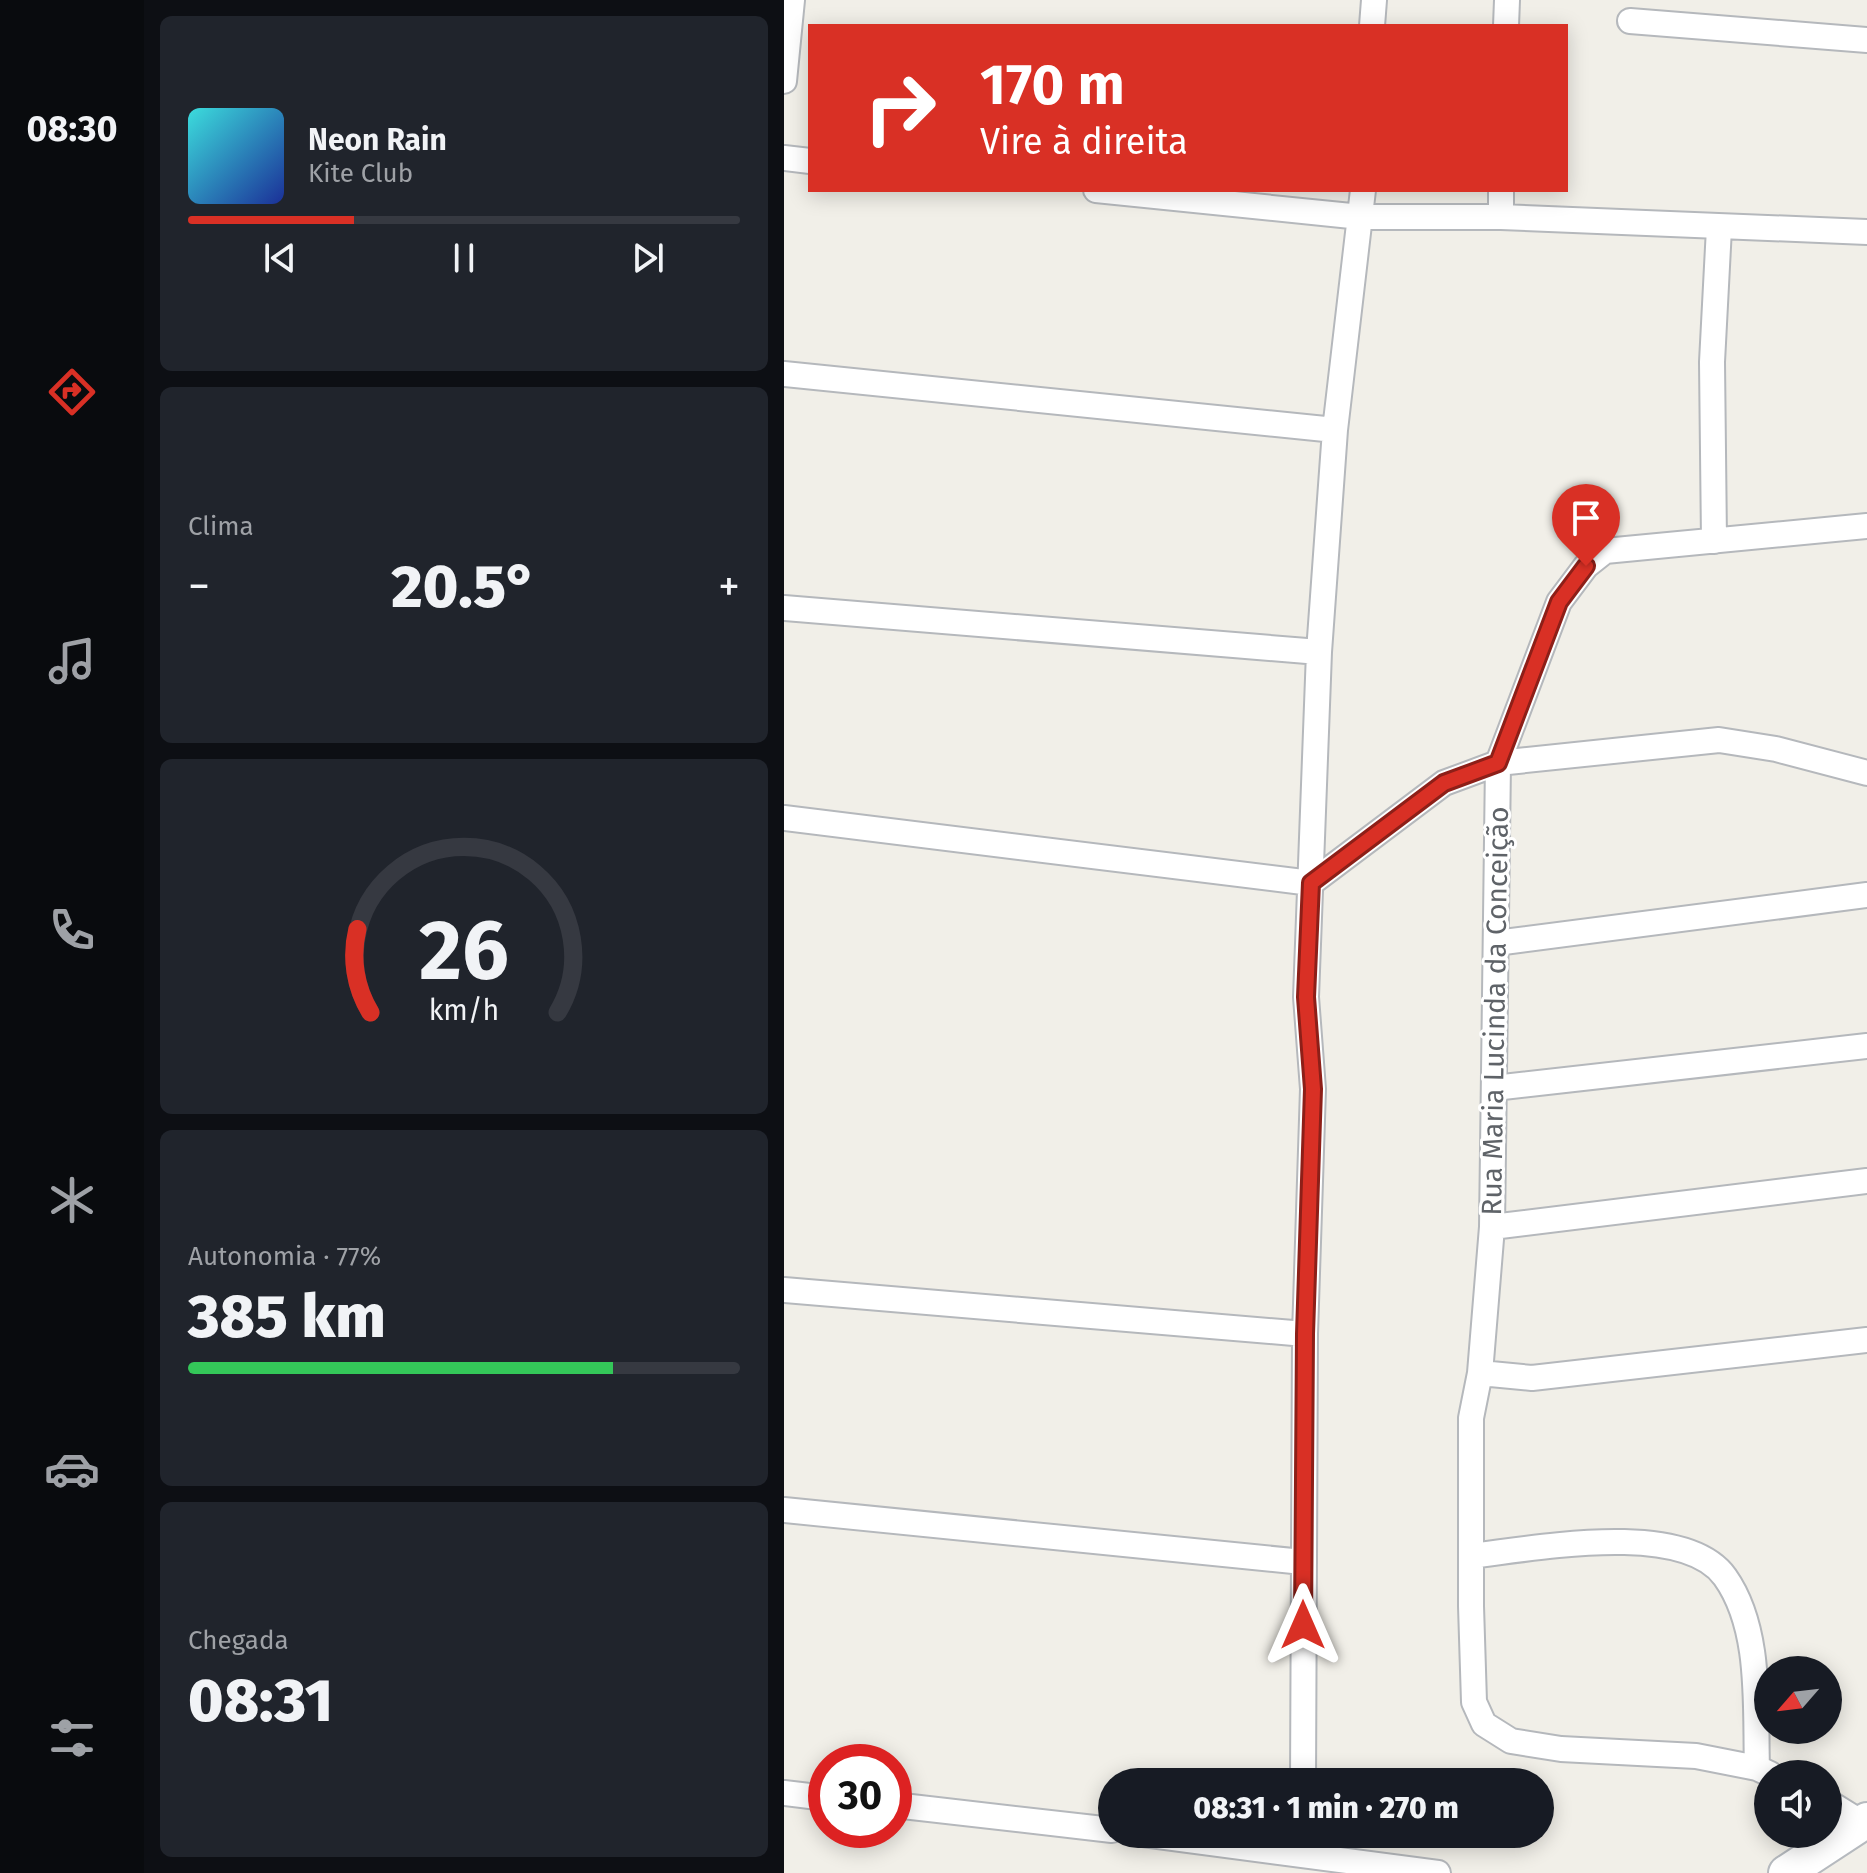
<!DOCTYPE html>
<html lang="pt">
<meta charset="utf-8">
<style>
body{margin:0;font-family:"Fira Sans",sans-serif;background:#20242c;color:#f1f3f6;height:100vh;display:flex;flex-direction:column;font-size:30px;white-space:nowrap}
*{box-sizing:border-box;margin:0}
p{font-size:26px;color:#9ea1a6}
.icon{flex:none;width:44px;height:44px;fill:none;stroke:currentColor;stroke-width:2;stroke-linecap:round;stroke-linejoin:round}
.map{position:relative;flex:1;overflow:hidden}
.details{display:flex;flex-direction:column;gap:16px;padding:16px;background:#0d0f14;width:640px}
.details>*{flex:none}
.banner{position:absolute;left:24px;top:24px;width:760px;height:168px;border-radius:0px;box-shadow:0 4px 20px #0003;background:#d93025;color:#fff;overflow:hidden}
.needle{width:52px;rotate:242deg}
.fabs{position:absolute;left:970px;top:1656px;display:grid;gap:16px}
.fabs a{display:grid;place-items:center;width:88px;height:88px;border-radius:50%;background:#171b24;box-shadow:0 4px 20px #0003;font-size:40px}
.speed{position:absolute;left:24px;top:1744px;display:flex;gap:16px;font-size:40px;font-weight:700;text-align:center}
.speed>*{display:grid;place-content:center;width:104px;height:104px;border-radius:50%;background:#171b24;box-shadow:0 4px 20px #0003;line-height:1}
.speed .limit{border:12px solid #d22;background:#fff;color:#111}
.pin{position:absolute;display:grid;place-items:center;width:68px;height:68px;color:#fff;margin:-82px -34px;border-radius:50% 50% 50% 0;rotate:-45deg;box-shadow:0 0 8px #0007}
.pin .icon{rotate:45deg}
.me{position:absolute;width:88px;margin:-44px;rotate:0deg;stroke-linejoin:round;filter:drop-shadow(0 0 6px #0008)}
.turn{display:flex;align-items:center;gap:28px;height:168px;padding:0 40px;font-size:36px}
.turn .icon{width:104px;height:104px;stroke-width:2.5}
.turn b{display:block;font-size:56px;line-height:68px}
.big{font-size:60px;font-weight:800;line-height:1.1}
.details .tile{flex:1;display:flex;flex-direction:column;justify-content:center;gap:12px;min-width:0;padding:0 28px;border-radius:12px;background:#20242c}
.details .dial{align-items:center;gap:0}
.dial svg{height:208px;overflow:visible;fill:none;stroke:#363941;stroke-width:7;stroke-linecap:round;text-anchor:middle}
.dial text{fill:#f1f3f6;stroke:none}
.song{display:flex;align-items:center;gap:24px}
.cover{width:96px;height:96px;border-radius:12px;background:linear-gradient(135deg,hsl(180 70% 55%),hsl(230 70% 35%))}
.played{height:8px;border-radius:4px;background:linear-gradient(90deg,#d93025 30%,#363941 30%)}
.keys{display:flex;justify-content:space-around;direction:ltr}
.heat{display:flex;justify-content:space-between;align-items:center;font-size:44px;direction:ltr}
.charge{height:12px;border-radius:6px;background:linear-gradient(90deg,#34c759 77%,#363941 0)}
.trip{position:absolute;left:314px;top:1768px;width:456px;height:80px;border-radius:40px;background:#171b24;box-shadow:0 4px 20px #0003;font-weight:800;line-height:80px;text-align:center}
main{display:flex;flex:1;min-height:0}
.tabs{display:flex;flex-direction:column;width:144px;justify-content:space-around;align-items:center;background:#090b0e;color:#9ea1a6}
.tabs .icon{width:56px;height:56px}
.tabs .selected{color:#d93025}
.tabs b{font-size:36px;color:#f1f3f6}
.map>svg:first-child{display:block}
</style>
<main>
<nav class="tabs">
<b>08:30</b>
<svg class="icon selected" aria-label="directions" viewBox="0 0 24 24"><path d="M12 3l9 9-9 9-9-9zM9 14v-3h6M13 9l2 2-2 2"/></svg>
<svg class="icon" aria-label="music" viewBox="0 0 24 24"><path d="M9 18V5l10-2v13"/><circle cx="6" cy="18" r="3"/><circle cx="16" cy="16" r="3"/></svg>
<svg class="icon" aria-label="phone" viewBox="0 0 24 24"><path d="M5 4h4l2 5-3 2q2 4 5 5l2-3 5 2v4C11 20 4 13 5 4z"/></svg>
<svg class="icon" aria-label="climate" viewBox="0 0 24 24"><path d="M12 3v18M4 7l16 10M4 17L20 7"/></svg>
<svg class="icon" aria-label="car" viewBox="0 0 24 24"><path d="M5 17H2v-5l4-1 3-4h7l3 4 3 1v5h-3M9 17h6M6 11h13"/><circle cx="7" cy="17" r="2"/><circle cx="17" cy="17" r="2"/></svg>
<svg class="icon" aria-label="filters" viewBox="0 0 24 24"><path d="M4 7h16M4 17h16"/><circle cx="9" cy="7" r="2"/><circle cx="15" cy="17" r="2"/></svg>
</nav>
<section class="details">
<div class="tile">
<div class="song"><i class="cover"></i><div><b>Neon Rain</b><p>Kite Club</p></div></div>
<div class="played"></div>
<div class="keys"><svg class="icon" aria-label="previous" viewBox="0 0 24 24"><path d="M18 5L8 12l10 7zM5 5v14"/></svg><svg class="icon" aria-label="pause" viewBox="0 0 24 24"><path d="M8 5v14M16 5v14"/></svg><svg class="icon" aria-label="next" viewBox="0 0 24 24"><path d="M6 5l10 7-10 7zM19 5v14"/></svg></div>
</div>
<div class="tile"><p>Clima</p>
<div class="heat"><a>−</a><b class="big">20.5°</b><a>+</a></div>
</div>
<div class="tile dial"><svg viewBox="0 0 100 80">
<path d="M14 69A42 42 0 1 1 86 69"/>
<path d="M14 69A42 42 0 0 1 9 37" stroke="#d93025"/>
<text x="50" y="56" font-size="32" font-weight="700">26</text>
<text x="50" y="72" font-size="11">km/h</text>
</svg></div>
<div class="tile"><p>Autonomia · 77%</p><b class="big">385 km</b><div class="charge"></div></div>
<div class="tile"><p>Chegada</p><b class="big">08:31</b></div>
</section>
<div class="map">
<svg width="1083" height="1873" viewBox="0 0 1083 1873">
<rect width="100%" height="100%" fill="#f1efe8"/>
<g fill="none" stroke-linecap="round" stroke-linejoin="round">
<defs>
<path id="street" d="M 846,21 L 1083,40
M 588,26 L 590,0
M 722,26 L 723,0
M 0,81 L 8,0
M 0,158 L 26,161
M 312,190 L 577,217 L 717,217 L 1083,232
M 717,217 L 717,190
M 0,374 L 551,430
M 1083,526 L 821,551 L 802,566 L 775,602 L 714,763 L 708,1227 L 696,1373 L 748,1378 L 1083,1340
M 930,541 L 928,362 L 935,228
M 0,608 L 535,652
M 0,818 L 527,883 L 660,783 L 714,763 L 935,740 L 992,749 L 1083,773
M 712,943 L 1083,895
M 710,1088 L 1083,1046
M 708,1227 L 1083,1181
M 0,1290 L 521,1334
M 696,1373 L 687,1418 L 687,1606 L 690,1702 L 700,1724 L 727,1741 L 777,1749 L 912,1756 L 973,1768 L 986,1774
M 0,1510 L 519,1562
M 687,1556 C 748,1549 899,1519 941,1577 C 978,1629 971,1707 973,1768
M 519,1782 L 521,1334 L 529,1089 L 522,997 L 535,652 L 551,430 L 579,190
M 0,1793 L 42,1798
M 1044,1802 L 1078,1823
M 110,1805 L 328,1830
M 359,1834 L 654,1873"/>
<path id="secondary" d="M 1002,1873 L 1083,1820"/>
</defs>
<use href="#street" stroke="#b5b8bc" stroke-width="28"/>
<use href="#secondary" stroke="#b6babf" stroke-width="38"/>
<use href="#street" stroke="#fff" stroke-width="24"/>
<use href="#secondary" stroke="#fff" stroke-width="34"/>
</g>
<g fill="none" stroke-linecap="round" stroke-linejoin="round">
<defs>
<path id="route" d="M 519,1625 L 521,1334 L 529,1089 L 522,997 L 527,883 L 660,783 L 714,763 L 775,602 L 802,566"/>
</defs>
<use href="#route" stroke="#8d1f18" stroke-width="20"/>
<use href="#route" stroke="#d93025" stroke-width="14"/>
</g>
<g text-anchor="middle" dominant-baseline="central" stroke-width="6" stroke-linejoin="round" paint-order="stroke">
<g font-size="28" fill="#5f6368" stroke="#fff">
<text transform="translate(711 1011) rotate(-89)">Rua Maria Lucinda da Conceição</text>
</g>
</g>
</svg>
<div class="fabs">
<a><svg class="needle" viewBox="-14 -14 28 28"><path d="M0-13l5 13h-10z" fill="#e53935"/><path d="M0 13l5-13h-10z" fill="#9ea1a6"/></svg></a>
<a><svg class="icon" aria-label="sound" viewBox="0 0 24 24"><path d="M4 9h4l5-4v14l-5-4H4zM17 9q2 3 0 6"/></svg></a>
</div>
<div class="speed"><div class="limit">30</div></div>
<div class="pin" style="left:802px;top:566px;background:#d93025"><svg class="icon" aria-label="arrive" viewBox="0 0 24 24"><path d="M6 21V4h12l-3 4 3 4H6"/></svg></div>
<svg class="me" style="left:519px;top:1625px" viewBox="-20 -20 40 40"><path d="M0-17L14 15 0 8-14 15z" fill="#d93025" stroke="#fff" stroke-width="4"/></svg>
<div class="trip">08:31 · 1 min · 270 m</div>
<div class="banner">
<div class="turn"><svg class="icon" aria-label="right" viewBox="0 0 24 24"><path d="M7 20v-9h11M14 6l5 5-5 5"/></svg><div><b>170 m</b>Vire à direita</div></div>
</div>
</div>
</main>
